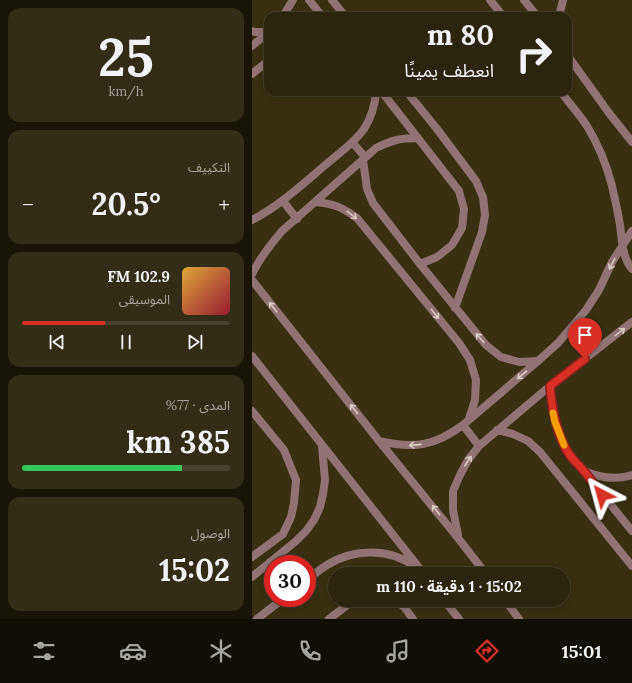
<!DOCTYPE html>
<html lang="ar">
<meta charset="utf-8">
<style>
body{margin:0;font-family:Lora,"Noto Sans Arabic",serif;background:#332c17;color:#f1f3f6;direction:rtl;height:100vh;display:flex;flex-direction:column;font-size:15px;white-space:nowrap}
*{box-sizing:border-box;margin:0}
p{font-size:13px;color:#a6a49e}
.icon{flex:none;width:22px;height:22px;fill:none;stroke:currentColor;stroke-width:2;stroke-linecap:round;stroke-linejoin:round}
.map{position:relative;flex:1;overflow:hidden;direction:ltr}
.side{display:flex;flex-direction:column;gap:8px;padding:8px;background:#181408;width:252px}
.side>*{flex:none}
.hud{position:absolute;left:12px;top:12px;width:308px;height:84px;border-radius:12px;box-shadow:0 2px 6px #0003,0 0 0 1px #47412e;direction:rtl;background:#2b240e;color:#f1f3f6;overflow:hidden}
.speed{position:absolute;left:12px;top:555px;display:flex;gap:8px;font-size:20px;font-weight:700;text-align:center}
.speed>*{display:grid;place-content:center;width:52px;height:52px;border-radius:50%;background:#2b240e;box-shadow:0 2px 6px #0003,0 0 0 1px #47412e;line-height:1}
.speed .limit{border:6px solid #d22;background:#fff;color:#111}
.pin{position:absolute;display:grid;place-items:center;width:34px;height:34px;color:#fff;margin:-41px -17px;border-radius:50% 50% 50% 0;rotate:-45deg;box-shadow:0 0 4px #0007}
.pin .icon{rotate:45deg}
.me{position:absolute;width:44px;margin:-22px;rotate:321deg;stroke-linejoin:round;filter:drop-shadow(0 0 3px #0008)}
.turn{display:flex;align-items:center;gap:14px;height:84px;padding:0 12px;font-size:18px}
.turn .icon{width:52px;height:52px;stroke-width:2.5}
.turn b{display:block;font-size:28px;line-height:34px}
.big{font-size:30px;font-weight:700;line-height:1.1}
.side .widget{flex:1;display:flex;flex-direction:column;justify-content:center;gap:6px;min-width:0;padding:0 14px;border-radius:12px;background:#332c17}
.side .dial{align-items:center;gap:0}
.dial b{font-size:52px;line-height:1}
.song{display:flex;align-items:center;gap:12px}
.cover{width:48px;height:48px;border-radius:6px;background:linear-gradient(135deg,hsl(40 70% 55%),hsl(350 70% 35%))}
.played{height:4px;border-radius:2px;background:linear-gradient(90deg,#d93025 40%,#47412e 40%)}
.keys{display:flex;justify-content:space-around;direction:ltr}
.heat{display:flex;justify-content:space-between;align-items:center;font-size:22px;direction:ltr}
.charge{height:6px;border-radius:3px;background:linear-gradient(90deg,#34c759 77%,#47412e 0)}
.trip{position:absolute;left:76px;top:567px;width:242px;height:40px;border-radius:20px;background:#2b240e;box-shadow:0 2px 6px #0003,0 0 0 1px #47412e;font-weight:700;line-height:40px;text-align:center;direction:rtl}
.dock{display:flex;height:64px;justify-content:space-around;align-items:center;background:#110e06;color:#a6a49e}
.dock .icon{width:28px;height:28px}
.dock .current{color:#d93025}
.dock b{font-size:18px;color:#f1f3f6}
main{display:flex;flex:1;min-height:0}
.map>svg:first-child{display:block}
</style>
<main>
<div class="map">
<svg width="380" height="619" viewBox="0 0 380 619">
<rect width="100%" height="100%" fill="#393013"/>
<g fill="none" stroke-linecap="round" stroke-linejoin="round">
<path stroke="#917275" stroke-width="8" d="M 57,0 L 70,16
M 80,0 L 93,16
M 238,0 L 251,16
M 272,0 L 285,16
M 31,16 L 41,0
M 307,16 L 311,0
M 0,31 L 3,32 L 16,32
M 0,46 L 16,33
M 316,56 L 357,113 L 380,142
M 0,74 L 16,61
M 130,92 L 207,191 L 212,209 L 210,228 L 200,245 L 185,257 L 168,264
M 155,92 L 185,129 L 224,181 L 231,197 L 233,215 L 230,232 L 203,308
M 309,92 C 317,103 327,114 335,126 C 346,144 355,166 360,186 C 363,199 366,212 368,225 C 370,240 370,257 380,269
M 100,142 L 113,157
M 111,160 L 115,189 L 121,203 L 168,264 L 234,345 L 249,357 L 267,362 L 286,361
M 31,201 L 45,219
M 64,202 C 82,204 90,207 105,218 L 207,343 L 218,360 L 224,380 L 223,400 L 217,419
M 0,220 C 29,205 53,182 78,161 C 90,151 103,142 112,129 C 119,118 123,106 124,92
M 0,274 C 8,258 18,245 30,231 L 124,148 C 140,140 149,138 166,138
M 0,280 L 127,441 L 206,538 L 234,574
M 0,356 L 172,574
M 298,386 L 300,405 L 303,422 L 309,438 L 317,453 L 380,531
M 0,411 L 32,450 L 44,480 L 42,503 L 39,517 L 31,534 L 0,557
M 211,425 L 227,446
M 245,430 L 261,434 L 276,441 L 288,452 L 380,566
M 127,441 C 162,449 183,446 211,425 L 286,361 L 306,343 L 334,310 L 347,290 L 360,262 L 380,231
M 332,471 C 348,478 364,480 380,475
M 206,535 L 201,510 L 201,491 L 208,475 L 216,460 L 227,446 L 298,386 L 380,322
M 18,562 L 31,564
M 0,577 L 44,541 L 54,531 L 62,520 L 68,507 L 71,494 L 73,480 L 70,446
M 55,580 C 62,575 68,569 75,565 C 102,548 138,548 164,567
M 143,600 L 153,608 L 161,619
M 192,600 L 207,619
M 253,600 L 267,619
M 5,619 L 32,598
M 77,619 L 102,600"/>
</g>
<defs><path id="oneway-shaft" d="M-6 0H5M1.5-3L5.5 0L1.5 3" fill="none" stroke-width="1.6" stroke-linecap="round" stroke-linejoin="round"/></defs>
<g stroke="#d8cbc0">
<use href="#oneway-shaft" transform="translate(100 215) rotate(38)"/>
<use href="#oneway-shaft" transform="translate(360 264) rotate(117)"/>
<use href="#oneway-shaft" transform="translate(21 307) rotate(-128)"/>
<use href="#oneway-shaft" transform="translate(183 314) rotate(51)"/>
<use href="#oneway-shaft" transform="translate(368 332) rotate(-38)"/>
<use href="#oneway-shaft" transform="translate(228 338) rotate(-131)"/>
<use href="#oneway-shaft" transform="translate(270 375) rotate(140)"/>
<use href="#oneway-shaft" transform="translate(102 409) rotate(-128)"/>
<use href="#oneway-shaft" transform="translate(163 445) rotate(174)"/>
<use href="#oneway-shaft" transform="translate(216 461) rotate(-57)"/>
<use href="#oneway-shaft" transform="translate(184 510) rotate(-129)"/>
</g>
<g fill="none" stroke-linecap="round" stroke-linejoin="round">
<defs>
<path id="route" d="M 333,359 L 298,386 C 300,409 304,434 317,454 C 321,460 327,465 331,470 C 338,478 344,487 350,495"/>
</defs>
<use href="#route" stroke="#8d1f18" stroke-width="10"/>
<use href="#route" stroke="#d93025" stroke-width="7"/>
<path stroke="#f59e0b" stroke-width="7" d="M 301,413 L 303,422 L 312,445"/>
</g>
</svg>
<div class="speed"><div class="limit">30</div></div>
<div class="pin" style="left:333px;top:359px;background:#d93025"><svg class="icon" aria-label="arrive" viewBox="0 0 24 24"><path d="M6 21V4h12l-3 4 3 4H6"/></svg></div>
<svg class="me" style="left:350px;top:495px" viewBox="-20 -20 40 40"><path d="M0-17L14 15 0 8-14 15z" fill="#d93025" stroke="#fff" stroke-width="4"/></svg>
<div class="trip">15:02 · 1 دقيقة · 110 m</div>
<div class="hud">
<div class="turn"><svg class="icon" aria-label="right" viewBox="0 0 24 24"><path d="M7 20v-9h11M14 6l5 5-5 5"/></svg><div><b>80 m</b>انعطف يمينًا</div></div>
</div>
</div>
<section class="side">
<div class="widget dial"><b>25</b><p>km/h</p></div>
<div class="widget"><p>التكييف</p>
<div class="heat"><a>−</a><b class="big">20.5°</b><a>+</a></div>
</div>
<div class="widget">
<div class="song"><i class="cover"></i><div><b>102.9 FM</b><p>الموسيقى</p></div></div>
<div class="played"></div>
<div class="keys"><svg class="icon" aria-label="previous" viewBox="0 0 24 24"><path d="M18 5L8 12l10 7zM5 5v14"/></svg><svg class="icon" aria-label="pause" viewBox="0 0 24 24"><path d="M8 5v14M16 5v14"/></svg><svg class="icon" aria-label="next" viewBox="0 0 24 24"><path d="M6 5l10 7-10 7zM19 5v14"/></svg></div>
</div>
<div class="widget"><p>المدى · 77%</p><b class="big">385 km</b><div class="charge"></div></div>
<div class="widget"><p>الوصول</p><b class="big">15:02</b></div>
</section>
</main>
<nav class="dock">
<b>15:01</b>
<svg class="icon current" aria-label="directions" viewBox="0 0 24 24"><path d="M12 3l9 9-9 9-9-9zM9 14v-3h6M13 9l2 2-2 2"/></svg>
<svg class="icon" aria-label="music" viewBox="0 0 24 24"><path d="M9 18V5l10-2v13"/><circle cx="6" cy="18" r="3"/><circle cx="16" cy="16" r="3"/></svg>
<svg class="icon" aria-label="phone" viewBox="0 0 24 24"><path d="M5 4h4l2 5-3 2q2 4 5 5l2-3 5 2v4C11 20 4 13 5 4z"/></svg>
<svg class="icon" aria-label="climate" viewBox="0 0 24 24"><path d="M12 3v18M4 7l16 10M4 17L20 7"/></svg>
<svg class="icon" aria-label="car" viewBox="0 0 24 24"><path d="M5 17H2v-5l4-1 3-4h7l3 4 3 1v5h-3M9 17h6M6 11h13"/><circle cx="7" cy="17" r="2"/><circle cx="17" cy="17" r="2"/></svg>
<svg class="icon" aria-label="filters" viewBox="0 0 24 24"><path d="M4 7h16M4 17h16"/><circle cx="9" cy="7" r="2"/><circle cx="15" cy="17" r="2"/></svg>
</nav>
